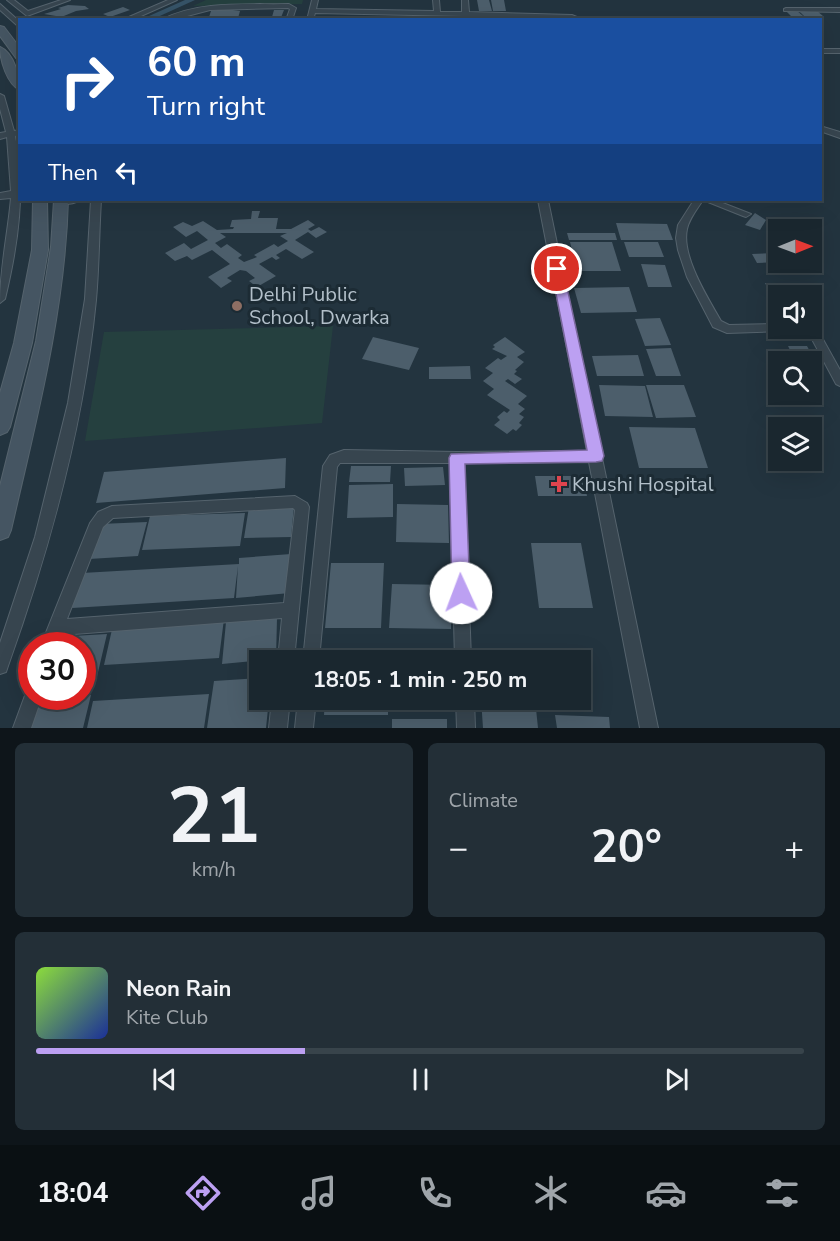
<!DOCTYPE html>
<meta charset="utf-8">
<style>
body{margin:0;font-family:"Nunito Sans",sans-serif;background:#232f37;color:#f1f3f6;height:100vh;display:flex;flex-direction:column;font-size:22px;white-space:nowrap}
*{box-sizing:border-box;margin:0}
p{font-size:20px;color:#9fa5aa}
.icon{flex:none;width:33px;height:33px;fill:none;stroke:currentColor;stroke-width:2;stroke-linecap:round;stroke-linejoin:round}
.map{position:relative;height:728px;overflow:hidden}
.side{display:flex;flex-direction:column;gap:15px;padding:15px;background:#0e151a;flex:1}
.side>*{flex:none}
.top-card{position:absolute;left:18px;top:18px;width:804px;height:183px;border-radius:0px;box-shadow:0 6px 24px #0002,0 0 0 2px #38444b;background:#1a4fa0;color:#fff;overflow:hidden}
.needle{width:39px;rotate:89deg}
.fabs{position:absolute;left:768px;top:219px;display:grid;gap:12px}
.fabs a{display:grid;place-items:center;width:54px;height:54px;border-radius:0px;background:#1a272f;box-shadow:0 6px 24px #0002,0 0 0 2px #38444b;font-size:30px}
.speed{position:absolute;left:18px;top:632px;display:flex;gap:12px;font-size:30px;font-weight:700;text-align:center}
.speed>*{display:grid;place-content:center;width:78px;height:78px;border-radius:50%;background:#1a272f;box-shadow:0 6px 24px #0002,0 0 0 2px #38444b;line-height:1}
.speed .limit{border:9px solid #d22;background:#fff;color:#111}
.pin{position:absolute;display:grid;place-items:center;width:51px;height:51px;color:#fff;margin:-26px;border:3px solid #fff;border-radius:50%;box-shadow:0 2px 6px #0007}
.me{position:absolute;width:66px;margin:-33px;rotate:358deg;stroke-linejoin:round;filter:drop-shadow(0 0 4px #0008)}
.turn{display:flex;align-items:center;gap:21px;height:126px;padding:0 30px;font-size:27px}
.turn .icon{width:78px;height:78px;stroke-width:2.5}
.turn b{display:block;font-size:42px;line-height:51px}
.then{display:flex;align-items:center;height:57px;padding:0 30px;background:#0003;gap:12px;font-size:22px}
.big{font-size:45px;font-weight:700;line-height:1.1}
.side .widget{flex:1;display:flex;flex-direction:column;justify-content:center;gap:9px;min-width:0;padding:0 21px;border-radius:9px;background:#232f37}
.side .dial{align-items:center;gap:0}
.dial b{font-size:78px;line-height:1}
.song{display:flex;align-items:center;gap:18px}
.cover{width:72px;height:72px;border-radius:9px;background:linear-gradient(135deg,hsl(90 70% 55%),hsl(230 70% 35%))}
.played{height:6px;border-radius:3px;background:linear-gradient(90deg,#bca0f2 35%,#38444b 35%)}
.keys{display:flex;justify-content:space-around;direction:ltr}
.heat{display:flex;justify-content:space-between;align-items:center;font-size:33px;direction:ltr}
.side .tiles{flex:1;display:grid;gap:15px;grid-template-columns:1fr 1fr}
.widget:last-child{grid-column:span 2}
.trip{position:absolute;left:249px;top:650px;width:342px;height:60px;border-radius:0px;background:#1a272f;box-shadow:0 6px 24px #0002,0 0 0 2px #38444b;font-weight:700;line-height:60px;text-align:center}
.dock{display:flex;height:96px;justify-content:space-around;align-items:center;background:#0a1013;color:#9fa5aa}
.dock .icon{width:42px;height:42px}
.dock .on{color:#bca0f2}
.dock b{font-size:27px;color:#f1f3f6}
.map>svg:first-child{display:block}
</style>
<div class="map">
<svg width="840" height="728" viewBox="0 0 840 728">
<rect width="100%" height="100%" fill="#23343f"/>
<path fill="#25403f" d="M 206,0 L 303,0 L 302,4 L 193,6 Z
M 333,326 L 322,423 L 85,441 L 104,332 Z"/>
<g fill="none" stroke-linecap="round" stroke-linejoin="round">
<path fill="#365367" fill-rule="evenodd" d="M 185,0 L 195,0 L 151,20 L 140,20 Z"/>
</g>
<path fill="#4c5e6b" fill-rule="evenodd" d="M 477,0 L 489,0 L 492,11 L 479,11 Z
M 491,0 L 504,0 L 506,11 L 493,11 Z
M 68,5 L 85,6 L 89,9 L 76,11 L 59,18 L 68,16 L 73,18 L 69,20 L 45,20 L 56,16 L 44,14 L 61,9 L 58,8 Z
M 123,7 L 130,10 L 110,17 L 103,14 Z
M 225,9 L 240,11 L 238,18 L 209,17 L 211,11 Z
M 274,10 L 284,10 L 280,20 L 259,20 L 261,16 L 272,17 Z
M 786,11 L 797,11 L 808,20 L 784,20 L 782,17 L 792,17 Z
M 799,11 L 817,11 L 823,16 L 805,17 Z
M 252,211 L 260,211 L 258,218 L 278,218 L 276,229 L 291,229 L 308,220 L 315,225 L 308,229 L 311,231 L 319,227 L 327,232 L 316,238 L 308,232 L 295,240 L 314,252 L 302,259 L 286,249 L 276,255 L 280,258 L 276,260 L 272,257 L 259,264 L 276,276 L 257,287 L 249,281 L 255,278 L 246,271 L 240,270 L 227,278 L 232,281 L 221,288 L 208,277 L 230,264 L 212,250 L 192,260 L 187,256 L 175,261 L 165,253 L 184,243 L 191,249 L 208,240 L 197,231 L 186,237 L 173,227 L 183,222 L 192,226 L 203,221 L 217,230 L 233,229 L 234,227 L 230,227 L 232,220 L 251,219 ZM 220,233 L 287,233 L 280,236 L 288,241 L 278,247 L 274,244 L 254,255 L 257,257 L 244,262 L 238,258 L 242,255 L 227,244 L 221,248 L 215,243 L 226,237 Z
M 755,213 L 766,220 L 760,230 L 745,225 Z
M 616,223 L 667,224 L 673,240 L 621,240 Z
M 567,233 L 615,233 L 617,240 L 569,240 Z
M 570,242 L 612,242 L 621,271 L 577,271 Z
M 624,242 L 658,242 L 664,257 L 629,257 Z
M 778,253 L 778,262 L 757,263 L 752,254 Z
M 641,264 L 665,265 L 672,287 L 648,287 Z
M 765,283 L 796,283 L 803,295 L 771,295 Z
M 629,287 L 637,312 L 581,313 L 574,288 Z
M 660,318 L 671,345 L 645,346 L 635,319 Z
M 373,337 L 419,348 L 409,370 L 362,359 Z
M 505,337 L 525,352 L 517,357 L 524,362 L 515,370 L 517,371 L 514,374 L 522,379 L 515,384 L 508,379 L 505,381 L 527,396 L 518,404 L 525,409 L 519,414 L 524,417 L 519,423 L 522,425 L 516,431 L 513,429 L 507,434 L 494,425 L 500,420 L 497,417 L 504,411 L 507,413 L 510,410 L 487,395 L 494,389 L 483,381 L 493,373 L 485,368 L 498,358 L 501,360 L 507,356 L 492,349 L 495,347 L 493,345 Z
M 788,346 L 807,346 L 814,359 L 795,360 Z
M 671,348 L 681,376 L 656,376 L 646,349 Z
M 638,355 L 644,376 L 597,376 L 592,356 Z
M 470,366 L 471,379 L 429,379 L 429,367 Z
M 599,385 L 645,386 L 653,417 L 605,416 Z
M 646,385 L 684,385 L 696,417 L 656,418 Z
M 629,427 L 695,428 L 708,468 L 639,468 Z
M 286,458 L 285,488 L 96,503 L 104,472 Z
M 351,466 L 391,466 L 390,482 L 349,482 Z
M 443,467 L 445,485 L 405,486 L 404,468 Z
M 535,476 L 583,476 L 587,496 L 538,496 Z
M 393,484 L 393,517 L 347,518 L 349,485 Z
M 397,504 L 448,505 L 449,543 L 396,542 Z
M 294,506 L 291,537 L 244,538 L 249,507 Z
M 245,513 L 240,546 L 142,550 L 150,516 Z
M 147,522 L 138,556 L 89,559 L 100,524 Z
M 531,543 L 581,543 L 593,608 L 539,608 Z
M 291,554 L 290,593 L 236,598 L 238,566 L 234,598 L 72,608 L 82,573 L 239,564 L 239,558 Z
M 331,563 L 384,563 L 381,628 L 325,628 Z
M 392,584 L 451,585 L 451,629 L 389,628 Z
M 277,618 L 276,659 L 222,664 L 226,622 Z
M 224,619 L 219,658 L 104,665 L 113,625 Z
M 107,634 L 95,685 L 82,686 L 82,645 L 53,645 L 55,637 Z
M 260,678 L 260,699 L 269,699 L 266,728 L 207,728 L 214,681 Z
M 209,694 L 204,728 L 87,728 L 93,701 Z
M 91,695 L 83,728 L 26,728 L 35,698 Z
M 325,699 L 388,699 L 388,715 L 324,715 Z
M 481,699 L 535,699 L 538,728 L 483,728 Z
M 555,715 L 609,717 L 610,728 L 557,728 Z
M 392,719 L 447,719 L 447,728 L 392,728 Z"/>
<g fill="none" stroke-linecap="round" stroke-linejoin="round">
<defs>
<path id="minor" d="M 7,0 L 14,0 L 28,11 L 61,0 L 70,0 L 27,16 Z
M 168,0 L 177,0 L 132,20 L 122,20 Z
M 312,0 L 318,0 L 316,9 L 434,11 L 433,0 L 439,0 L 440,12 L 462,12 L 462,0 L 468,0 L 469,12 L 572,15 L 584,20 L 469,16 L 469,20 L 463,20 L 463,16 L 315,13 L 313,20 L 307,20 Z
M 0,4 L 20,22 L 20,28 L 0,10 Z
M 289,4 L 296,8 L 292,20 L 286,20 L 290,9 L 288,8 L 210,10 L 172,20 L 161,20 C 199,0 248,5 289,4 Z
M 786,8 L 840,8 L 840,12 L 784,11 L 784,9 Z
M 820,49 L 840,49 L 840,53 L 820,53 Z
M 0,94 L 4,96 L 14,131 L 20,130 L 20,135 L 15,136 C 26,190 18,245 5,299 L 0,303 C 0,267 8,233 11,198 L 0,199 L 0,193 L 11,191 L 7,137 L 0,139 L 0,133 L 6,132 L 0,109 Z
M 820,126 L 840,132 L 840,138 L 820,131 Z
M 57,200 L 80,200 C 75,204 64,205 58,203 Z
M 91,200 L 101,200 C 99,233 99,267 96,300 C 84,425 50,548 8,666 L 6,672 L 0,674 L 0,643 L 35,537 L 68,403 L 85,299 Z
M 538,200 L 548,200 L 600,452 L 603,456 L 602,458 L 658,728 L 640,728 L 589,462 L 464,463 L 471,660 L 455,660 L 450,463 L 340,463 L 337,467 L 319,660 L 303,660 L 323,466 L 330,455 L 344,450 L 457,452 L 587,451 Z
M 694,200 L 703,200 C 697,209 689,219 687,229 C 681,256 708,298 721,321 L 729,325 L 778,324 L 778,328 L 783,328 L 782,331 L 727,333 L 713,327 L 687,277 L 678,250 L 676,238 L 678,225 Z
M 703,200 L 715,200 L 751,214 L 746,217 L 743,216 Z
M 812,324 L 815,325 L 840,370 L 840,386 L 836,384 L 806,328 L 812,328 Z
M 295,496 L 307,503 L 309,507 L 294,660 L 278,660 L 282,618 L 61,635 L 57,645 L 41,645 L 90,523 L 98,512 L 112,506 ZM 293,508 L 295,510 L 284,603 L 67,619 L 103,527 L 113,518 Z
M 32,688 L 32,696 L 42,696 L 31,728 L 13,728 L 27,690 Z
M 272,699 L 290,699 L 287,728 L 269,728 Z
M 298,699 L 316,699 L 313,728 L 295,728 Z
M 456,699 L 474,699 L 475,728 L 457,728 Z"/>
<path id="secondary" d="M 0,26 L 4,27 L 20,48 L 20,59 L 16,58 L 0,36 Z
M 0,47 C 14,53 20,77 20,90 C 7,84 0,60 0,47 Z
M 33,200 L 47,200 L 48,250 L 32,343 L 10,427 L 7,432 L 0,435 L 0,393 L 14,343 L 32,250 Z
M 54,200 L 68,200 C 65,312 36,421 11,530 L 8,537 L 0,540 L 0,486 L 36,341 L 51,247 Z"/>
</defs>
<use href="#minor" stroke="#55636d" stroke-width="2"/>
<use href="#secondary" stroke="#55636d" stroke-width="2"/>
<use href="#minor" fill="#37454f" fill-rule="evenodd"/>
<use href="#secondary" fill="#455562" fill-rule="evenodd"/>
</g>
<path fill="#bca0f2" stroke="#7a689d" stroke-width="1.5" d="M 557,266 L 563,269 L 604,456 L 602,461 L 596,462 L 465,464 L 470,593 L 468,599 L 461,601 L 455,599 L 452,593 L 449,458 L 451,454 L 587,450 L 551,269 Z"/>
<circle fill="#8d6e63" stroke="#1c2b34" stroke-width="2" cx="237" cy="306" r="6"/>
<path fill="#e0444e" stroke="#1c2b34" stroke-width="2" d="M556 475h6v6h6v6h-6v6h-6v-6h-6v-6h6z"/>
<g text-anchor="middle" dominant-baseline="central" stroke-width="6" stroke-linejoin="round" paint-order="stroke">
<g font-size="20" fill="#b3c0ca" stroke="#1c2b34" text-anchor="start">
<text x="249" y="294">Delhi Public<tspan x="249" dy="23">School, Dwarka</tspan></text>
<text x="572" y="484">Khushi Hospital</text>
</g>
</g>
</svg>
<div class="fabs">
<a><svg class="needle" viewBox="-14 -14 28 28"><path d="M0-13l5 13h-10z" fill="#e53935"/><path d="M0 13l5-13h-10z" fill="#9fa5aa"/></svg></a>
<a><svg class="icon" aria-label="sound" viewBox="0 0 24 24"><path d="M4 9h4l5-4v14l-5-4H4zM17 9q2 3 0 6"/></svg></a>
<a><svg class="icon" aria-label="search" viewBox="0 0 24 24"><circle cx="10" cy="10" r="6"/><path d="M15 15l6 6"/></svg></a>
<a><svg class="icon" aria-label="layers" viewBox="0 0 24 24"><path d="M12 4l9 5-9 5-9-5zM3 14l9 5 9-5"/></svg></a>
</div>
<div class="speed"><div class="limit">30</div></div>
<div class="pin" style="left:557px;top:269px;background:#d93025"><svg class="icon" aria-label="arrive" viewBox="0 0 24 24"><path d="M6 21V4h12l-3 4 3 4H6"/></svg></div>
<svg class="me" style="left:461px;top:593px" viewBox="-20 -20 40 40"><circle r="19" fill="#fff"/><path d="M0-13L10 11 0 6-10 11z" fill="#bca0f2"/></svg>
<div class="trip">18:05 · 1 min · 250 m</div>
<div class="top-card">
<div class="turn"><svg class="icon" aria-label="right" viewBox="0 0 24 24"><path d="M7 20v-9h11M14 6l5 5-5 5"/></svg><div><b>60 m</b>Turn right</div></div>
<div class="then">Then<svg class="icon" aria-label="left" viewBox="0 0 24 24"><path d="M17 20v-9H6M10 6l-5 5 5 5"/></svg></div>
</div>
</div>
<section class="side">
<div class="tiles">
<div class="widget dial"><b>21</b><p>km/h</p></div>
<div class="widget"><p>Climate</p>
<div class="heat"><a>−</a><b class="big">20°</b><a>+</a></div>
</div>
<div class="widget">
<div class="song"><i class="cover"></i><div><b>Neon Rain</b><p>Kite Club</p></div></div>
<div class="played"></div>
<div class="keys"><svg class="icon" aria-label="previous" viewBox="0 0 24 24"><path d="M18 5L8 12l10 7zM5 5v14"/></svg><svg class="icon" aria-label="pause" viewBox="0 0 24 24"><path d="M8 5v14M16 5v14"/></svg><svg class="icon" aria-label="next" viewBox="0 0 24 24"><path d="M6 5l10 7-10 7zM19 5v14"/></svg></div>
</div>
</div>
</section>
<nav class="dock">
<b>18:04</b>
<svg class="icon on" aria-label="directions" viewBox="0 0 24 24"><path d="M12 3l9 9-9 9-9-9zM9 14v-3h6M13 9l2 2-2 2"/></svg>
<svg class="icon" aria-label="music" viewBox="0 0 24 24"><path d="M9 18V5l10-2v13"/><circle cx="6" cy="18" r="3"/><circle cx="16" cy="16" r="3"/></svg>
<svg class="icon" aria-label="phone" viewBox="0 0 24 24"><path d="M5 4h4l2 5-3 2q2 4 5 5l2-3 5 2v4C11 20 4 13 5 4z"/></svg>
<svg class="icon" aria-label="climate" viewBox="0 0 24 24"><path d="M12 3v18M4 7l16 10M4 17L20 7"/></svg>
<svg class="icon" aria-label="car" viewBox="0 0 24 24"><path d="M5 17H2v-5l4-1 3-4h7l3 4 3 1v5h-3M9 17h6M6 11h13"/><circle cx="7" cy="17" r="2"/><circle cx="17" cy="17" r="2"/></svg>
<svg class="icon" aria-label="filters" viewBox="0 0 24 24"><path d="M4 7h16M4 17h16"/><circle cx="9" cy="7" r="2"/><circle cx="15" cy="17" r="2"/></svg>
</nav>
